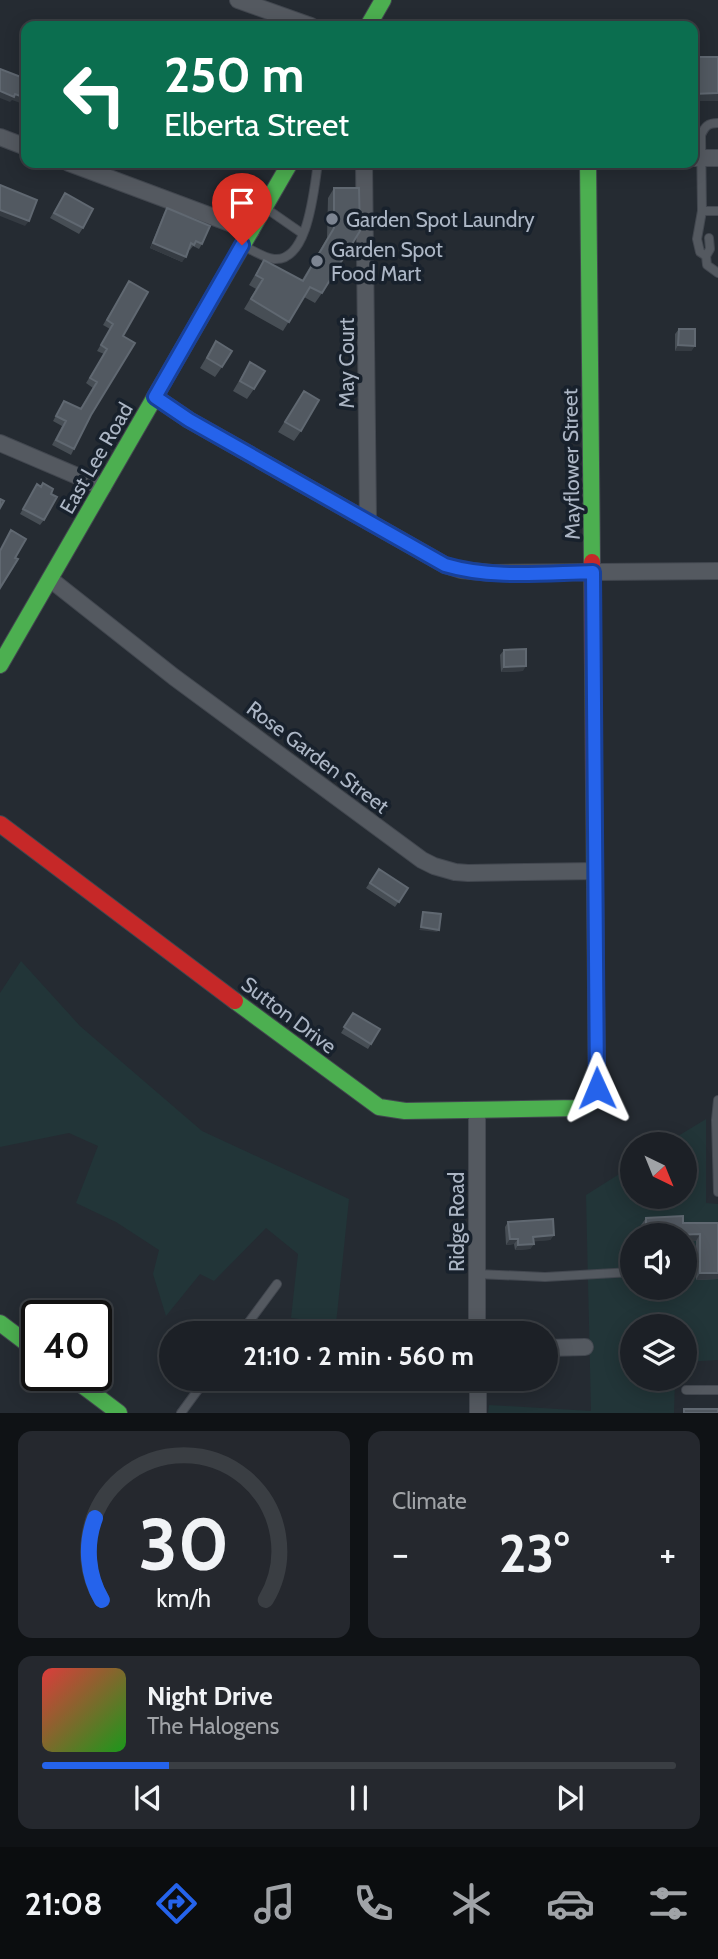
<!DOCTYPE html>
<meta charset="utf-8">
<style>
body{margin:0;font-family:Cabin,sans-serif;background:#25282e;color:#f1f3f6;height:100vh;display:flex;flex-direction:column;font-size:26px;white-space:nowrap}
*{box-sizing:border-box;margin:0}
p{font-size:23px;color:#a0a3a7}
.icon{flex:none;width:38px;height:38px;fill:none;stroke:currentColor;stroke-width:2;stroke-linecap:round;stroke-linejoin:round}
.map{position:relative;height:1413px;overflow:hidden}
.drawer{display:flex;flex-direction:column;gap:18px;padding:18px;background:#0f1215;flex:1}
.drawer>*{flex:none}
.hud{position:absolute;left:21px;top:21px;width:677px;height:147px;border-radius:14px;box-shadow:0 4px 18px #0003,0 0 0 2px #3a3e43;background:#0b6e4f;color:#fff;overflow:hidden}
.needle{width:46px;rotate:137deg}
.controls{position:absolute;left:620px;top:1132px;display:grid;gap:14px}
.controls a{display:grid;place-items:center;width:77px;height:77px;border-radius:50%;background:#1c2026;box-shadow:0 4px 18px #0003,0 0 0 2px #3a3e43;font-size:35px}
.speed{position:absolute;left:21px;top:1300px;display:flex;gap:14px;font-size:35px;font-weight:700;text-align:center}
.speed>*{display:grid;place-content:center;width:91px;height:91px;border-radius:50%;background:#1c2026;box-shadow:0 4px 18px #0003,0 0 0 2px #3a3e43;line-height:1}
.speed .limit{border:4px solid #111;border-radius:10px;background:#fff;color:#111}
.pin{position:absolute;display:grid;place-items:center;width:60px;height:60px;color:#fff;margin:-72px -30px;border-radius:50% 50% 50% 0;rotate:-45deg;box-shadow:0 0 7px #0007}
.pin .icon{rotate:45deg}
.me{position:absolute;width:77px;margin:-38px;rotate:359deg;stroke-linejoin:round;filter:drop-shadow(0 0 5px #0008)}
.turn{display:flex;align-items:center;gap:24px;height:147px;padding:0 28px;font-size:32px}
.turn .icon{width:91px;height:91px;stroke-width:2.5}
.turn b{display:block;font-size:49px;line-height:60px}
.big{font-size:52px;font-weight:800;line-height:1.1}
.drawer .widget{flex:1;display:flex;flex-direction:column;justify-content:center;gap:10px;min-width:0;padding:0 24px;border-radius:14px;background:#25282e}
.drawer .dial{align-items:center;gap:0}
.dial svg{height:182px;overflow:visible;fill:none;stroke:#3a3e43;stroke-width:7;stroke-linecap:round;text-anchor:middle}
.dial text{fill:#f1f3f6;stroke:none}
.song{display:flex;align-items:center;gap:21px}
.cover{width:84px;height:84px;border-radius:10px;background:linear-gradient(135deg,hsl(0 70% 55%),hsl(120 70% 35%))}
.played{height:7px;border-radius:4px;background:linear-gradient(90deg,#2563eb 20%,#3a3e43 20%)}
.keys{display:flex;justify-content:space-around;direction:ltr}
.heat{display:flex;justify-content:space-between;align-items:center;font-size:38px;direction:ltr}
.drawer .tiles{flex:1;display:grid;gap:18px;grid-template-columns:1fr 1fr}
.widget:last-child{grid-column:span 2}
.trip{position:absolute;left:159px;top:1321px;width:399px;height:70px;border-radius:35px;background:#1c2026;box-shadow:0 4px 18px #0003,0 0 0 2px #3a3e43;font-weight:800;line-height:70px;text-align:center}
.tab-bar{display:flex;height:112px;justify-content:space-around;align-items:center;background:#0b0d0f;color:#a0a3a7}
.tab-bar .icon{width:49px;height:49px}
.tab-bar .on{color:#2563eb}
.tab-bar b{font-size:32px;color:#f1f3f6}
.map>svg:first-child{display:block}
</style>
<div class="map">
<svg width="718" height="1413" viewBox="0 0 718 1413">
<rect width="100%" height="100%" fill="#252b32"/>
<path fill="#223538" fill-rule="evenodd" d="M 21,961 L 80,1026 L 202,1131 L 349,1199 L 336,1324 L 291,1318 L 298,1254 L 266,1228 L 214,1281 L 200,1274 L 166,1316 L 153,1274 L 159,1250 L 116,1222 L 76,1203 L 98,1146 L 69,1133 L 0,1147 L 0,993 Z
M 706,1119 L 706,1203 L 718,1204 L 718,1360 L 684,1362 L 684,1326 L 632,1326 L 632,1379 L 675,1379 L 674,1413 L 488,1413 L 489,1405 L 591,1411 L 586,1195 L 632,1166 L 632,1197 L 684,1197 L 684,1144 L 665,1144 ZM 632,1236 L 684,1236 L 684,1288 L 632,1288 Z"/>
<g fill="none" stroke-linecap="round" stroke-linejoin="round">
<defs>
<path id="lane" d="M 718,123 C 708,123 705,126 701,135 L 702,211 L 697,239 L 700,252 L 706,256 L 707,265 L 718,273
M 267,209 L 303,234
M 702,211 L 718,211
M 244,246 C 252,250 264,258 274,259 C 309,262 314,187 318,163
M 706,256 L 710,249 L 709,238
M 718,1100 L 716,1120 L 718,1192
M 477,1274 L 545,1277 L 632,1272
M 240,1334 L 277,1284
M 686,1390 L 718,1390
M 181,1413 L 206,1379"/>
<path id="street" d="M 238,0 L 311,26
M 0,137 L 26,147
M 693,158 L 718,158
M 69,163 L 251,231
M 364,163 L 368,521
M 155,397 L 189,420 L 445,565 L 461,570 L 492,573 L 718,571
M 0,443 L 103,487
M 50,579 L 174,677 L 422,860 L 434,866 L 455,872 L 468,873 L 595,871
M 477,1110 L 477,1334
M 546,1348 L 585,1347
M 478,1379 L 478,1413"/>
<path id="fast" d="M 368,26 L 383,0
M 588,163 L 592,562
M 0,665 L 290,163
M 235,1001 L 379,1107 L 405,1111 L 578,1108 C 590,1105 595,1100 597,1088 L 594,788
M 0,1323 L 37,1351
M 70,1376 L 119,1413"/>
<path id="jam" d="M 592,562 L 594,788
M 0,824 L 235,1001"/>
</defs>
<use href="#lane" stroke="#42474f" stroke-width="10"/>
<use href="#street" stroke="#42474f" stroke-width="18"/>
<use href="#fast" stroke="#42474f" stroke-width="18"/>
<use href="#jam" stroke="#42474f" stroke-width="18"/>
<use href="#lane" stroke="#545960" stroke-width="8"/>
<use href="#street" stroke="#545960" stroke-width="16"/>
<use href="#fast" stroke="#4caf50" stroke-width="16"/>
<use href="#jam" stroke="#c62828" stroke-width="16"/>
</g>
<path fill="#474e55" d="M 334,188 L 359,188 L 322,293 L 315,303 L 304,297 L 283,331 L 244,309 L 256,289 L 249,285 L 264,260 L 302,280 L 327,238 L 328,198 Z
M 65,193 L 83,228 L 79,234 L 50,218 Z
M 167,208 L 202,244 L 199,249 L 193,246 L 190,250 L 189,249 L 182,262 L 150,248 L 164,213 Z
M 129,281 L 123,336 L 91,415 L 71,455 L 52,445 L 62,426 L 53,421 L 64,401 L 80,409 L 93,388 L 86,383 L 104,354 L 97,351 L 110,329 L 103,325 Z
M 679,329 L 695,346 L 691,351 L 675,351 L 675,334 Z
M 216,341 L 222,367 L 215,377 L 200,368 Z
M 250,362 L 254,389 L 247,399 L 233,391 Z
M 304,391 L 301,431 L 294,441 L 278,432 Z
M 37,484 L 51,494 L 44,520 L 40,525 L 20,514 Z
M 504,650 L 523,671 L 501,672 L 500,655 Z
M 379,869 L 408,888 L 395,907 L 366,888 Z
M 353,1013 L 380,1029 L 368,1049 L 341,1033 Z
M 646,1218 L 683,1223 L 718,1223 L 718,1279 L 696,1280 L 696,1241 L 684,1236 L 641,1236 L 641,1225 Z
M 508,1222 L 554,1235 L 550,1240 L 533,1241 L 534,1244 L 530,1249 L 515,1250 L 514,1244 L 506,1245 L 505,1227 Z"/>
<path fill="#353b42" d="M 0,91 L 15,94 L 26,98 L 26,105 L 12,100 L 10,102 L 0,98 Z
M 718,93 L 718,101 L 693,101 L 693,94 Z
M 0,210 L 29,221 L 25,226 L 0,216 Z
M 153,243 L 186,257 L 182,262 L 150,248 Z
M 678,345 L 695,346 L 691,351 L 675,351 Z
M 526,666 L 523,671 L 501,672 L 504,667 Z
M 421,927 L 439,930 L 437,932 L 419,930 Z
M 700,1234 L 696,1241 L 684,1242 L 684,1236 Z
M 554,1235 L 550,1240 L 529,1242 L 533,1237 Z
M 510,1239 L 518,1239 L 514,1244 L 506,1245 Z
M 534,1244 L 530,1249 L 515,1250 L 518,1245 Z
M 700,1273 L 718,1273 L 718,1279 L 696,1280 Z"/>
<path fill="#525961" stroke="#606871" stroke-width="2" d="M 693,57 L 718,57 L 718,93 L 693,94 Z
M 0,69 L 26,79 L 26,98 L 15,94 L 14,97 L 0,91 Z
M 0,185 L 37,200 L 29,221 L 0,210 Z
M 334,188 L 359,188 L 360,231 L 322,293 L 310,287 L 289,322 L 251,299 L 263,279 L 256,275 L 264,260 L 303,281 L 334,228 Z
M 65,193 L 93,209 L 83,228 L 54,213 Z
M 167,208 L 210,226 L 202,244 L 196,241 L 194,245 L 191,243 L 186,257 L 153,243 Z
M 129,281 L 148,292 L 123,336 L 135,343 L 91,415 L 74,449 L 56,440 L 66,421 L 56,416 L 64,401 L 81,409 L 97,382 L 90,378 L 107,349 L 101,345 L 113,324 L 107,320 Z
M 679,329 L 695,329 L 695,346 L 678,345 Z
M 216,341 L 232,351 L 222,367 L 207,358 Z
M 250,362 L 265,371 L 254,389 L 240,381 Z
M 304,391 L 319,400 L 301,431 L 285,422 Z
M 43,483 L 53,489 L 51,494 L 57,497 L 44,520 L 23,509 L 37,484 L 41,487 Z
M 0,499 L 4,501 L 0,508 Z
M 11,530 L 26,539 L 15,558 L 18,559 L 0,588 L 0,551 Z
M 526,649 L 526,666 L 504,667 L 504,650 Z
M 379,869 L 408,888 L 399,902 L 370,883 Z
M 423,912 L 441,914 L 439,930 L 421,927 Z
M 353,1013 L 380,1029 L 371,1044 L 344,1027 Z
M 683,1216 L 683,1223 L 718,1223 L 718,1273 L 700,1273 L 700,1234 L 646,1236 L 646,1218 Z
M 553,1219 L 554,1235 L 533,1237 L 534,1244 L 518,1245 L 518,1239 L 510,1239 L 508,1222 Z
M 684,1409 L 718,1409 L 718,1413 L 684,1413 Z"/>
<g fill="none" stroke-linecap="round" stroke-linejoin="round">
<defs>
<path id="route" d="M 242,245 L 155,397 L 189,420 L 445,565 C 492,579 544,573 593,572 L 597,1088"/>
</defs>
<use href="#route" stroke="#184099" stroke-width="18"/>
<use href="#route" stroke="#2563eb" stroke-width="12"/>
</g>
<g fill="#7d8592" stroke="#18212c" stroke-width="2.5">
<circle cx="332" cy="219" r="7"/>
<circle cx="317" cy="261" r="7"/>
</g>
<g text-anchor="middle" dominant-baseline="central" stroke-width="7" stroke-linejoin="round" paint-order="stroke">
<g font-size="21" fill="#acb6c5" stroke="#18212c" text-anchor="start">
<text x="346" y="219">Garden Spot Laundry</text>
<text x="331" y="249">Garden Spot<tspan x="331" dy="24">Food Mart</tspan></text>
</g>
<g font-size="21" fill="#acb6c5" stroke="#18212c">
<text transform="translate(346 363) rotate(-90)">May Court</text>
<text transform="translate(96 458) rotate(-60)">East Lee Road</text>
<text transform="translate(571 464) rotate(-91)">Mayflower Street</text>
<text transform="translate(318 757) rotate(37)">Rose Garden Street</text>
<text transform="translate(289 1015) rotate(37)">Sutton Drive</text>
<text transform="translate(456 1222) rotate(-90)">Ridge Road</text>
</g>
</g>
</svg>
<div class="controls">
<a><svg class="needle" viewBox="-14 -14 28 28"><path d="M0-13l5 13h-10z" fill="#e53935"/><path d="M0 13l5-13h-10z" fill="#a0a3a7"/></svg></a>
<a><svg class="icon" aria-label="sound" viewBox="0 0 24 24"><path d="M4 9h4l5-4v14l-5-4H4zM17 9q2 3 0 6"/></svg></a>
<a><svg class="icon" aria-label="layers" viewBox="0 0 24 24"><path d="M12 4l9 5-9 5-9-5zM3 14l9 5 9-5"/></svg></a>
</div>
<div class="speed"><div class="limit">40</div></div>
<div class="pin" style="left:242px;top:245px;background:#d93025"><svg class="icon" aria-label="arrive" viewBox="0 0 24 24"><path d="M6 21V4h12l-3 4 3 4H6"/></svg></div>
<svg class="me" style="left:597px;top:1088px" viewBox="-20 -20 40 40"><path d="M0-17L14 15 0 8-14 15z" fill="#2563eb" stroke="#fff" stroke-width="4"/></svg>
<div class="trip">21:10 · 2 min · 560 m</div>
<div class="hud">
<div class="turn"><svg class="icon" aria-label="left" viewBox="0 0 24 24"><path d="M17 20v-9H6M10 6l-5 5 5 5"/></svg><div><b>250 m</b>Elberta Street</div></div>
</div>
</div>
<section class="drawer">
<div class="tiles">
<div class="widget dial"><svg viewBox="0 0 100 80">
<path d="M14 69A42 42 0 1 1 86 69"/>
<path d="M14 69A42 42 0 0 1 11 33" stroke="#2563eb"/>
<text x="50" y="56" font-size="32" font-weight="700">30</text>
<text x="50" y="72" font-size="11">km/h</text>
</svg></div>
<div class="widget"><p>Climate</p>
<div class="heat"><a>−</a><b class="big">23°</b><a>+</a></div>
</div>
<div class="widget">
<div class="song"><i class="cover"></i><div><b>Night Drive</b><p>The Halogens</p></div></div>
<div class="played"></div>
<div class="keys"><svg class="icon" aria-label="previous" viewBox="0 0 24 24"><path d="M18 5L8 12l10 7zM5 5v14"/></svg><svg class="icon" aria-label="pause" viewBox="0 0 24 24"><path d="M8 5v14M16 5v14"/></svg><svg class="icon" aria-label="next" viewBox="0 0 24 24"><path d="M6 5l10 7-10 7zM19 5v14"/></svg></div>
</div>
</div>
</section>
<nav class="tab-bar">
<b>21:08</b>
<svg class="icon on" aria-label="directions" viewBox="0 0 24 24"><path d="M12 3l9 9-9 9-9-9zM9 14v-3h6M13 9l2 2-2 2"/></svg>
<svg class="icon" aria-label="music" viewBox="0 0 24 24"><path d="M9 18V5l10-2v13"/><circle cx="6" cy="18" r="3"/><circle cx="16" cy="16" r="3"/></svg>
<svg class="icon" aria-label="phone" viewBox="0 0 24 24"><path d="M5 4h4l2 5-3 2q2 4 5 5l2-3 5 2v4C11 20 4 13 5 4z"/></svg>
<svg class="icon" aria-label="climate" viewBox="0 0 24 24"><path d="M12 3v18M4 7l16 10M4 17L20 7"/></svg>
<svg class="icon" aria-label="car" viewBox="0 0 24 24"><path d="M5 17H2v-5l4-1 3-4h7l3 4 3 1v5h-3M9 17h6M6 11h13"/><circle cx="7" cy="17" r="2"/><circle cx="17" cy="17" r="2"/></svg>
<svg class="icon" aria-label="filters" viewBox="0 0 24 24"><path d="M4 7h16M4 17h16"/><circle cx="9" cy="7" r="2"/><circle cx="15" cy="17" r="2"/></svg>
</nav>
